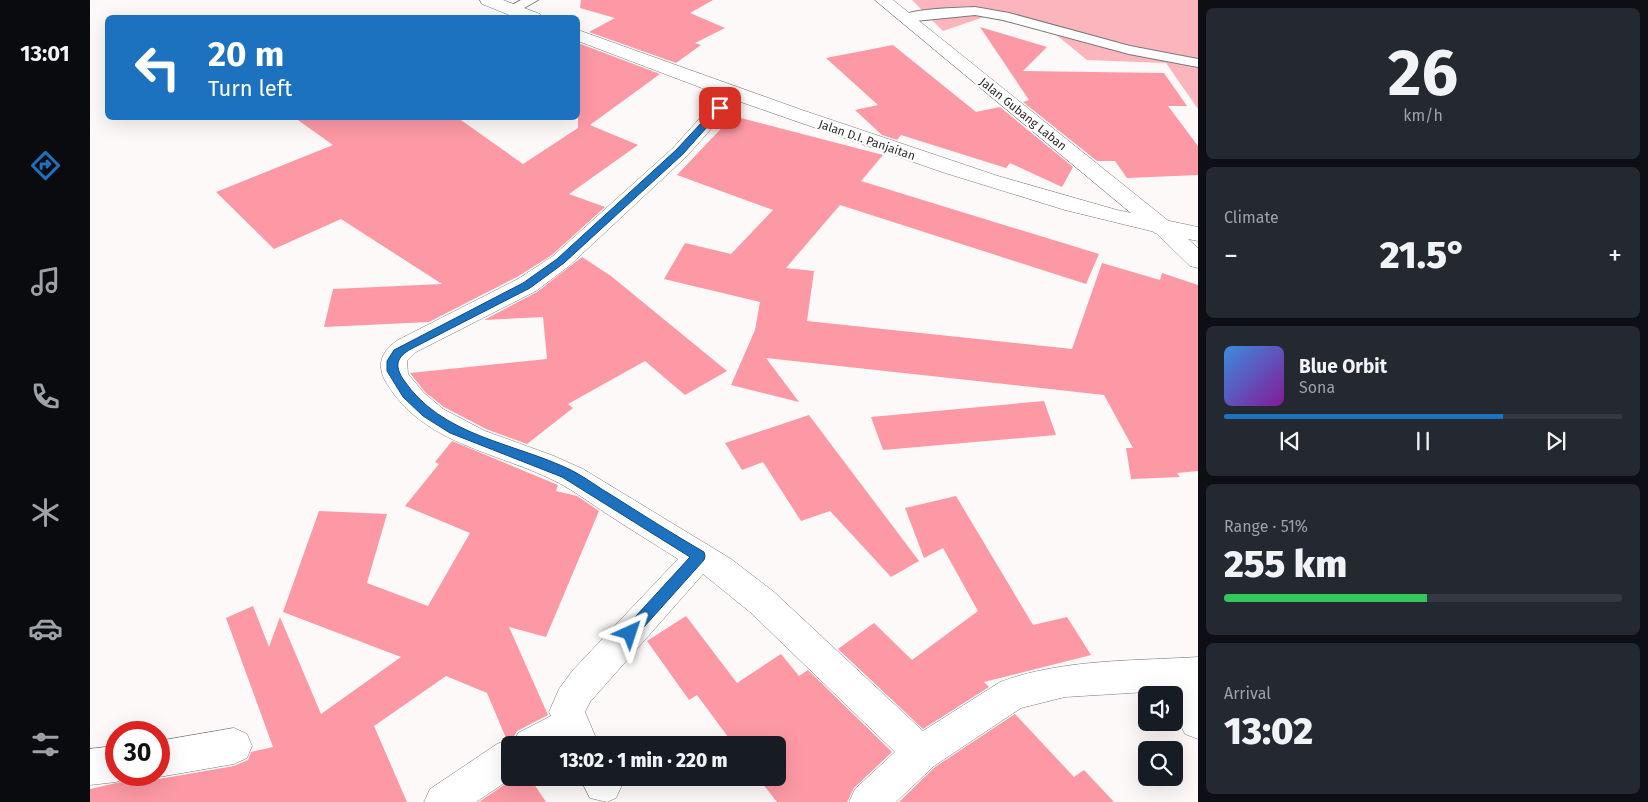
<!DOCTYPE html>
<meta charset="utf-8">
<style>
body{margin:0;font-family:"Fira Sans",sans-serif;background:#242831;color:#f1f3f6;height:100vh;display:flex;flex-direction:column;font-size:19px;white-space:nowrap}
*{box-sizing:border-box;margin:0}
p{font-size:16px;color:#9ea1a6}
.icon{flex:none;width:28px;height:28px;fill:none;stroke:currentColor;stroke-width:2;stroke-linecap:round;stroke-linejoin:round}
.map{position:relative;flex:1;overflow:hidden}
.side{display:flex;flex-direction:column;gap:8px;padding:8px;background:#0d0f14;width:450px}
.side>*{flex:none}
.guide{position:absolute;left:15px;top:15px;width:475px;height:105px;border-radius:8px;box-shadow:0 5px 20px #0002;background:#1d72c0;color:#fff;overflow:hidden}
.fabs{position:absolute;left:1048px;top:686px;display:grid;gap:10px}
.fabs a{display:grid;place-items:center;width:45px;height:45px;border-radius:8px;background:#171b24;box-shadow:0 5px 20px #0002;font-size:25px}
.speed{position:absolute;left:15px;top:721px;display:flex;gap:10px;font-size:25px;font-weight:700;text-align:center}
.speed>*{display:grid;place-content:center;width:65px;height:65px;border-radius:50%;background:#171b24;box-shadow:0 5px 20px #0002;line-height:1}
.speed .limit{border:8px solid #d22;background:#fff;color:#111}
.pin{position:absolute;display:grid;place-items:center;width:42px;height:42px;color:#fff;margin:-21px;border-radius:10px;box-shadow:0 2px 8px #0006}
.me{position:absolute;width:55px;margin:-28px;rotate:42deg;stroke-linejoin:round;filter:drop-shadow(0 0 4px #0008)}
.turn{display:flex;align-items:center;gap:18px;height:105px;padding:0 20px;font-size:22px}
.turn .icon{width:65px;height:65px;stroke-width:2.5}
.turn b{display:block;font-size:35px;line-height:42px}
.big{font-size:38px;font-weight:800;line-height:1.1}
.side .card{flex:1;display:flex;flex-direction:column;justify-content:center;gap:8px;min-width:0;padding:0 18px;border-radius:8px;background:#242831}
.side .dial{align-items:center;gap:0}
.dial b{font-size:65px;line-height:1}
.song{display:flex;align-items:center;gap:15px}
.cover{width:60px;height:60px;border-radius:8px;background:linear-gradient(135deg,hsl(210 70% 55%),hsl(290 70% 35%))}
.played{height:5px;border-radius:2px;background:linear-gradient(90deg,#1d72c0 70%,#363941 70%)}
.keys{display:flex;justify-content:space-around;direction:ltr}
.heat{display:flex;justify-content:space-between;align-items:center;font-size:28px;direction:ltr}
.charge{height:8px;border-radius:4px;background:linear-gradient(90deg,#34c759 51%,#363941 0)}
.trip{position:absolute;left:411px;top:736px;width:285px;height:50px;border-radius:8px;background:#171b24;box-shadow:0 5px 20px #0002;font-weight:800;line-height:50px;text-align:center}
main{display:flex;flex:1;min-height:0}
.dock{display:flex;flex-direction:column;width:90px;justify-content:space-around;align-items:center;background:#090b0e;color:#9ea1a6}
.dock .icon{width:35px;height:35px}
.dock .selected{color:#1d72c0}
.dock b{font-size:22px;color:#f1f3f6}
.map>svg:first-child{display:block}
</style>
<main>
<nav class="dock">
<b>13:01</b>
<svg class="icon selected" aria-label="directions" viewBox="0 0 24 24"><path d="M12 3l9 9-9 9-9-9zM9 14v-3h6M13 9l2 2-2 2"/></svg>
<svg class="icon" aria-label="music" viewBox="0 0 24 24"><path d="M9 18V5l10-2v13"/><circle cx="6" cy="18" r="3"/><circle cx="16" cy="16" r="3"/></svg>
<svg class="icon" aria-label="phone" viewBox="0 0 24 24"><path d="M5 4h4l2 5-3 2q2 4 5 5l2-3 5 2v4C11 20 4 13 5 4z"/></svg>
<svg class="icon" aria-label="climate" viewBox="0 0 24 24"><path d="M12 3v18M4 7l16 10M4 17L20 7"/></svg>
<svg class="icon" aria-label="car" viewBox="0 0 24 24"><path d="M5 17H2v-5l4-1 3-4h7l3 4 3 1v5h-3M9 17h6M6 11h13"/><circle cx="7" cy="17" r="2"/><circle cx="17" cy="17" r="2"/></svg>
<svg class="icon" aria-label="filters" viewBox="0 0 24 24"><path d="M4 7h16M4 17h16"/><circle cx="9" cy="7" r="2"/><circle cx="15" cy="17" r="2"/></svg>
</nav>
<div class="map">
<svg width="1108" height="802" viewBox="0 0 1108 802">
<rect width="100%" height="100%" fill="#fef9f9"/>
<path fill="#fcb5bc" d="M 822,0 L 1108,0 L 1108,109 L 1076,63 L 997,60 L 964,33 L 897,16 L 853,31 Z"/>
<path fill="#fd99a4" d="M 491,0 L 623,0 L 600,13 L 635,28 L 605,43 L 611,45 L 586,63 L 499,32 L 525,18 L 490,8 Z
M 890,27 L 957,47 L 933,71 L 1074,73 L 1097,106 L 1078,106 L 1108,146 L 1108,175 L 1037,178 L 1025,161 L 1007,161 L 933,102 L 939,100 Z
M 488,43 L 570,74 L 500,125 L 548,145 L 479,194 L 515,207 L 462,255 L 427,277 L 339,322 L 234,327 L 243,289 L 352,284 L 251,219 L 184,249 L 126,192 L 243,145 L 205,118 L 368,118 L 433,164 L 488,128 Z
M 803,45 L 886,112 L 910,107 L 983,167 L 972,187 L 920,163 L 916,168 L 811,135 L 807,140 L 792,135 L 765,110 L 788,105 L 736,58 Z
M 643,116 L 793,155 L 771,181 L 1009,254 L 996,284 L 750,205 L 696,268 L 724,271 L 717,321 L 982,349 L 1012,263 L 1070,280 L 1072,273 L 1108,285 L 1108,471 L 1087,473 L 1090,477 L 1041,479 L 1036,448 L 1043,448 L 1014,395 L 676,358 L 709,402 L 641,385 L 665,330 L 670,302 L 574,279 L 595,243 L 641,254 L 683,210 L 587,175 Z
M 492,257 L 521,276 L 637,371 L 595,395 L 555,361 L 478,404 L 483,408 L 437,444 L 396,429 L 354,407 L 335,392 L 320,373 L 457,359 L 453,317 L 394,320 L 447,292 Z
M 954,401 L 966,435 L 793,450 L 781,417 Z
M 719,415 L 740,443 L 829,561 L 801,577 L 740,511 L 711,521 L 673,462 L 652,470 L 635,443 Z
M 362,441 L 468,485 L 466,491 L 487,496 L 509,511 L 456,637 L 419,627 L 458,715 L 427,731 L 423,738 L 416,738 L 397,693 L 356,676 L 284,726 L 317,802 L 0,802 L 0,789 L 61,775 L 69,779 L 144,766 L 158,760 L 161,752 L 183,747 L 136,618 L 163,606 L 179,647 L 190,617 L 231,714 L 311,657 L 193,612 L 229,511 L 297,514 L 277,583 L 338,606 L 380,533 L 315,506 L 349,464 L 345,462 Z
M 866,496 L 943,625 L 977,617 L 1001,655 L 894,682 L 899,687 L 833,729 L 748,649 L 784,623 L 822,660 L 888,611 L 853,548 L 834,558 L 815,508 Z
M 596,616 L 647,683 L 691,654 L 709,676 L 718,670 L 802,752 L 764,788 L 757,802 L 687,802 L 668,778 L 688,778 L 688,745 L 644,745 L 607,695 L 599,700 L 557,641 Z
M 925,714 L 984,777 L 994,770 L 1024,802 L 809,802 L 845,767 Z
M 424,778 L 440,778 L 456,802 L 389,802 Z"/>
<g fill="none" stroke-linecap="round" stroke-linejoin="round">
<defs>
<path id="service" d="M 431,0 L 448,0 L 427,12 L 417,12 L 415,9 Z
M 885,7 L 919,13 L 1040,46 L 1108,59 L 1108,67 L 1039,54 L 913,20 L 885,15 L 815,22 L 808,18 C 817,8 870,8 885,7 Z"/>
<path id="minor" d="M 785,0 L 803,0 L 1081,223 L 1084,228 L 1081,233 L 1073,235 L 1065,233 Z
M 643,87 L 650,89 L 653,93 L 597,156 L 479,266 L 446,291 L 326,352 L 317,361 L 318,374 L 334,393 L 353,409 L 395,431 L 464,456 L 493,469 L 641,559 L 684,592 L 833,731 L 910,682 C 972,659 1042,661 1108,657 L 1108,739 L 1095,734 L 1084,712 L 1084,695 L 1075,695 L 1073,691 L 975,697 L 931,708 L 844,766 L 806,802 L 759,802 L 765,789 L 805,752 L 660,612 L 613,574 L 500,702 L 495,712 L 509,745 L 420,745 L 422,778 L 386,802 L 334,802 L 340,789 L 407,744 L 420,739 L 424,741 L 428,733 L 461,716 L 459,712 L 469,689 L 483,670 L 588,559 C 563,543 538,528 514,512 C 499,502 484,491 469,483 C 410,452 335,446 297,384 C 286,366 290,352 308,340 L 428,279 L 463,256 L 583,148 L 636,89 Z
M 144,728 L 157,734 L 162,746 L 157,758 L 144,764 L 69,777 L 64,775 L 69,775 L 69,741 Z
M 26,746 L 26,775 L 40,775 L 39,777 L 26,782 L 0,785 L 0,749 Z
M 490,778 L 529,778 L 532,785 L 526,798 L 517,802 L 500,798 Z"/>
<path id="tertiary" d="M 390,0 L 413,0 L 450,14 L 452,18 L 427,18 L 392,4 Z
M 488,30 L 712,110 L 908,176 L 1027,210 L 1108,227 L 1108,241 L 1098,239 L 1108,248 L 1108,268 L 1100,266 L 1065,232 L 975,210 L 852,172 L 625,93 L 488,41 Z"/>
</defs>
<use href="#service" stroke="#7c7878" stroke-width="2"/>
<use href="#minor" stroke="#7c7878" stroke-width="1"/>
<use href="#tertiary" stroke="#7c7878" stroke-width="1"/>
<use href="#service" fill="#fff" fill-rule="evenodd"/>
<use href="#minor" fill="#fff" fill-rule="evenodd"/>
<use href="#tertiary" fill="#fff" fill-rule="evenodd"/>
</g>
<path fill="#1d72c0" stroke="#134a7d" d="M 627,106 L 634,108 L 593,154 L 474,263 L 440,288 L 321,349 C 307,357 304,365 313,379 C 352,437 423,442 481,470 C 495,477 509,488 523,496 C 553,515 583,534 614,552 L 615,556 L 614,560 L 545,637 L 540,639 L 535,637 L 533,633 L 535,628 L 600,557 L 472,477 L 360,433 L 333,416 L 313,397 L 297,371 L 297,361 L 304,350 L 433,283 L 467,259 L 586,150 Z"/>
<g text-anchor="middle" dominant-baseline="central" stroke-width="4.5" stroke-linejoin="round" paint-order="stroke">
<g font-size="12" fill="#2e2c2d" stroke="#fff">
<text transform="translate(933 114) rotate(39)">Jalan Gubang Laban</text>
<text transform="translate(777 140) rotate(19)">Jalan D.I. Panjaitan</text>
</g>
</g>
</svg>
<div class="fabs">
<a><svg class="icon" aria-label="sound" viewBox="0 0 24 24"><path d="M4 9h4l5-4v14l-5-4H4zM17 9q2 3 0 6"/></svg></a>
<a><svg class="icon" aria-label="search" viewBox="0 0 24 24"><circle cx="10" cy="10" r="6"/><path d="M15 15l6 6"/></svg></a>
</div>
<div class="speed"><div class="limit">30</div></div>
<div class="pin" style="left:630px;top:108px;background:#d93025"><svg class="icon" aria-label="arrive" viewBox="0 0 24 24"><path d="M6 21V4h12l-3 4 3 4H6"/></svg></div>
<svg class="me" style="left:540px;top:633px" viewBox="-20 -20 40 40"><path d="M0-17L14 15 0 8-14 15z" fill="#1d72c0" stroke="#fff" stroke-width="4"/></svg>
<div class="trip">13:02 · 1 min · 220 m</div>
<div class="guide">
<div class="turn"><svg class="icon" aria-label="left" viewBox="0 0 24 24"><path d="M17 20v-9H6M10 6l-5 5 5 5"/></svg><div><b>20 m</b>Turn left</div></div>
</div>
</div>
<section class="side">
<div class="card dial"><b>26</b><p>km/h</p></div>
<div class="card"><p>Climate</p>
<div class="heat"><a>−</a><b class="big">21.5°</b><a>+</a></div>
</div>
<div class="card">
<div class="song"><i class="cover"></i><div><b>Blue Orbit</b><p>Sona</p></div></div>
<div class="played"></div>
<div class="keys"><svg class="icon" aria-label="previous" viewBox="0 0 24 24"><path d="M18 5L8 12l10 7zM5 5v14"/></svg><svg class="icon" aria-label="pause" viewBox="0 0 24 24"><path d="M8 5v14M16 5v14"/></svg><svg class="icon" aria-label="next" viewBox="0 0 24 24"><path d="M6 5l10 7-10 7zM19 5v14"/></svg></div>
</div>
<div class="card"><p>Range · 51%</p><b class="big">255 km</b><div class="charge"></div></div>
<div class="card"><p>Arrival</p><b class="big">13:02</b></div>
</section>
</main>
